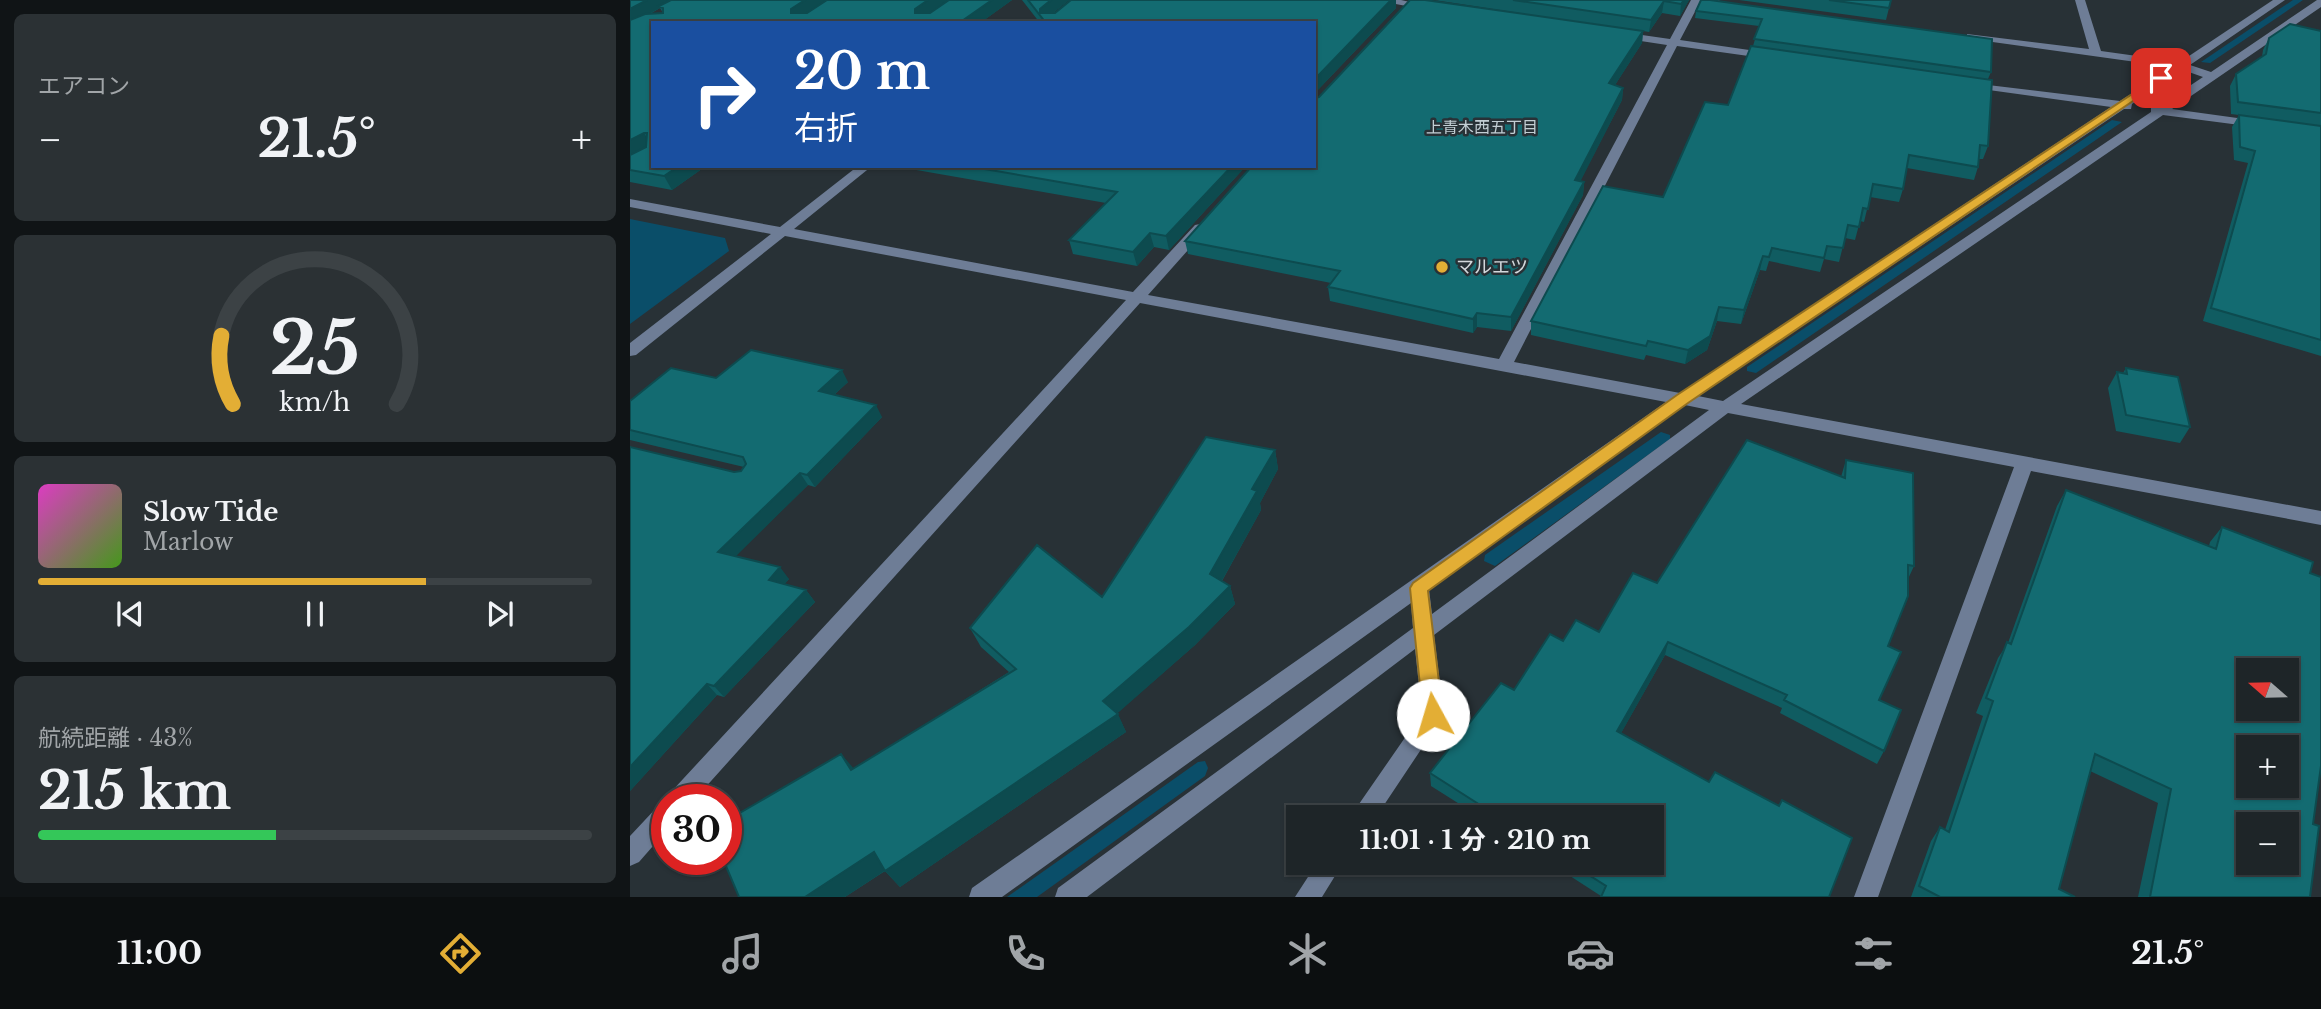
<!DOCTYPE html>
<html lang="ja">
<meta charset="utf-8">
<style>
body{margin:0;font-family:"Libre Baskerville","Noto Sans JP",serif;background:#2b3134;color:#f1f3f6;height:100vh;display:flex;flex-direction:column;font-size:26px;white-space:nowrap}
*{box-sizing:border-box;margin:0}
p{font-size:23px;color:#a1a5a8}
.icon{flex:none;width:38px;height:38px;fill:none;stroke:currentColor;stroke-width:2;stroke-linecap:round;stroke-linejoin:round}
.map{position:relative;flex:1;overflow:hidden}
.side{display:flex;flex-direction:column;gap:14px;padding:14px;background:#101416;width:630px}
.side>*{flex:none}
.banner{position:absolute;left:21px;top:21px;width:665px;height:147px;border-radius:0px;box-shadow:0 2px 5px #0004,0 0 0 2px #3c4245;background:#1a4fa0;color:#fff;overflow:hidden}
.needle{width:46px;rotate:290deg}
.controls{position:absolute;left:1606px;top:658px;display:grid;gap:14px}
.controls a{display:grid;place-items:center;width:63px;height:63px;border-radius:0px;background:#1e2528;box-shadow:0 2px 5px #0004,0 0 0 2px #3c4245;font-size:35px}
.speed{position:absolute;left:21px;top:784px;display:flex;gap:14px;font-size:35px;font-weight:700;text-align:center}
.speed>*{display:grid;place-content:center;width:91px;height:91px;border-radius:50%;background:#1e2528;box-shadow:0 2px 5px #0004,0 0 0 2px #3c4245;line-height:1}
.speed .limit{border:10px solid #d22;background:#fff;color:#111}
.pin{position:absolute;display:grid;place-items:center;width:60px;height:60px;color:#fff;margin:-30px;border-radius:14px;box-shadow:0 4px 10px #0006}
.me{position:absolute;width:77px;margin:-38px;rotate:354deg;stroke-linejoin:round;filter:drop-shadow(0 0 5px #0008)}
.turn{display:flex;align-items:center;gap:24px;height:147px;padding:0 28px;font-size:32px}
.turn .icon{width:91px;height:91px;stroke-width:2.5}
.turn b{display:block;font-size:49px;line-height:60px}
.big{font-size:52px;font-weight:700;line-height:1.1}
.side .widget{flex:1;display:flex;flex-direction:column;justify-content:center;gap:10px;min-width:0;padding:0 24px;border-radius:10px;background:#2b3134}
.side .dial{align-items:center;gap:0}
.dial svg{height:182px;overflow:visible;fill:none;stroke:#3c4245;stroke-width:7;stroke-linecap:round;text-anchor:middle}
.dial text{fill:#f1f3f6;stroke:none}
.song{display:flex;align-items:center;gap:21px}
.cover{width:84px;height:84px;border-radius:10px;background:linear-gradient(135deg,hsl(310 70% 55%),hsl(100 70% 35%))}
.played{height:7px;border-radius:4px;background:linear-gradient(90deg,#e3ae35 70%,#3c4245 70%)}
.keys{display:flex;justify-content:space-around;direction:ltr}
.heat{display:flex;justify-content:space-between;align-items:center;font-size:38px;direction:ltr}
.charge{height:10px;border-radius:5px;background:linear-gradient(90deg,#34c759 43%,#3c4245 0)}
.trip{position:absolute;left:656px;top:805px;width:378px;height:70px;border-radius:0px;background:#1e2528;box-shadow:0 2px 5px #0004,0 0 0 2px #3c4245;font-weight:700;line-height:70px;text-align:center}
.dock{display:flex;height:112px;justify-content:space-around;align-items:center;background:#0c0f10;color:#a1a5a8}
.dock .icon{width:49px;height:49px}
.dock .current{color:#e3ae35}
.dock b{font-size:32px;color:#f1f3f6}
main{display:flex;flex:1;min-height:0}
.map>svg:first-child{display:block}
</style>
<main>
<section class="side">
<div class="widget"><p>エアコン</p>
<div class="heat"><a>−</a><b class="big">21.5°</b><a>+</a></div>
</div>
<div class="widget dial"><svg viewBox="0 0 100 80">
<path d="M14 69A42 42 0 1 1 86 69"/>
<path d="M14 69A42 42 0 0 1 9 39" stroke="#e3ae35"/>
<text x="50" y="56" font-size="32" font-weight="700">25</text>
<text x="50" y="72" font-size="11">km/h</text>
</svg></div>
<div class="widget">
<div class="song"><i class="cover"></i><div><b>Slow Tide</b><p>Marlow</p></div></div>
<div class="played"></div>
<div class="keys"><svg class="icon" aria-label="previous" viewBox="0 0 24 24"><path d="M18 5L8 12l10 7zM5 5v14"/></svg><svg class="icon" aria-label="pause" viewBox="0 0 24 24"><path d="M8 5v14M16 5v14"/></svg><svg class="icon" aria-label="next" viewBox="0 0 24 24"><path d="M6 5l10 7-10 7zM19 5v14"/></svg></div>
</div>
<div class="widget"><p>航続距離 · 43%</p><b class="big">215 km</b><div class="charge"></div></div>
</section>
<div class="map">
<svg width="1691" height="897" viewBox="0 0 1691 897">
<rect width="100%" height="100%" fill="#283136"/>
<path fill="#0a4e69" d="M 1663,0 L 1673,0 L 1580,63 L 1571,62 Z
M 1482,120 L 1492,122 L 1126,373 L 1117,371 L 1117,367 Z
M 0,219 L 95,238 L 99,251 L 0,324 Z
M 1031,432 L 1040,435 L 1040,439 L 865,566 L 854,561 L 855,555 Z
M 575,761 L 578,768 L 575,776 L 407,897 L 377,897 L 568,762 Z"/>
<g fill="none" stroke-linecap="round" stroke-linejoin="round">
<path fill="#6e7d96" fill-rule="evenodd" d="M 745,0 L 771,0 L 802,7 L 797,10 Z
M 1061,0 L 1087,0 L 1099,4 L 1094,7 L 1069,4 L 1050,40 L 1140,53 L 1146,56 L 1140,59 L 1047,46 L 884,362 L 1050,393 L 1481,107 L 1337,87 L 1331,84 L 1333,82 L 1490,101 L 1542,67 L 1341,39 L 1337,38 L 1337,34 L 1459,49 L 1445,0 L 1455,0 L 1471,51 L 1550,62 L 1643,0 L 1655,0 L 1560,65 L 1581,72 L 1687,0 L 1691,0 L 1691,7 L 1542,109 L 1629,121 L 1633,122 L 1633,128 L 1533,115 L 1111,404 L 1691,511 L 1691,525 L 1401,471 L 1248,897 L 1224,897 L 1384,467 L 1098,413 L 804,635 L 814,715 L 746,817 L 720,817 L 792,713 L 785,649 L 457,897 L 425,897 L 428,888 L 783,628 L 781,603 L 372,897 L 339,897 L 342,888 L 1036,402 L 510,303 L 64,800 L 37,800 L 41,792 L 496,300 L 155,236 L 6,355 L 0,356 L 0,343 L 141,234 L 0,207 L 0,199 L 150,227 L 228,166 L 242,166 L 164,229 L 503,292 L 565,225 L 570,224 L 577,228 L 575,231 L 518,295 L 869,359 L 1037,45 L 991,38 L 986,35 L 991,32 L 1040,39 ZM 1553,70 L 1573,77 L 1528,107 L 1521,107 L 1521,112 L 1093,401 L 1068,396 L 1494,109 L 1501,109 L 1502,104 ZM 1055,405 L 1079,410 L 802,614 L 799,589 Z
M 37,802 L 37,830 L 9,862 L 0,866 L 0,836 L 29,805 Z
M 687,863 L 713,863 L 692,897 L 665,897 Z"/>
</g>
<path fill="#105c61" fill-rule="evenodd" d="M 0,0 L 382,0 L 350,23 L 23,23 L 76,166 L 42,190 L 0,182 ZM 30,8 L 33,13 L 20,14 Z
M 392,0 L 439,0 L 423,13 L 425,13 L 441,0 L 766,0 L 766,8 L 684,94 L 684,23 L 410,23 Z
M 804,0 L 1059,0 L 1050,16 L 1032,13 L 1019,32 L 1013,31 L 1012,43 L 985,85 L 993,88 L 992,100 L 950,181 L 954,182 L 953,195 L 881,331 L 847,327 L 843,333 L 700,301 L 698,287 L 701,283 L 558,254 L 555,241 L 955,23 Z
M 1071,0 L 1361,72 L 1358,79 L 1358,146 L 1353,159 L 1349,159 L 1348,167 L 1344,180 L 1277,168 L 1273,189 L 1269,202 L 1240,197 L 1234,222 L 1230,221 L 1225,240 L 1215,238 L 1209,262 L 1194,259 L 1190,272 L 1139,261 L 1136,271 L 1130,270 L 1111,324 L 1087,321 L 1077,350 L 1055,364 L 1016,355 L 1014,360 L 901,335 L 901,321 L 1033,197 L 1098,105 L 1123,46 L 1129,26 L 1065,18 L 1066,11 Z
M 1109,0 L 1261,0 L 1256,20 Z
M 1691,31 L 1691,356 L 1573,321 L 1618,163 L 1604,160 L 1602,127 L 1609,115 L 1601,114 L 1600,86 L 1606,74 L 1632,57 L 1633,50 L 1639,38 Z
M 275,166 L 616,166 L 539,250 L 524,247 L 507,266 L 443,254 L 439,240 L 476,203 L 275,168 Z
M 1496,368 L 1560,427 L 1550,443 L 1486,431 L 1478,388 L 1487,372 L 1493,373 Z
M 86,378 L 218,382 L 204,395 L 252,417 L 185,487 L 178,485 L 105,556 L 159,579 L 154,584 L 176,590 L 185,602 L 94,697 L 87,695 L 0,791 L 104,472 L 111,471 L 114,467 L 0,440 L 0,401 Z
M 645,450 L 648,469 L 630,503 L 631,510 L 592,581 L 600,586 L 605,604 L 565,645 L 487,713 L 496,732 L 270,887 L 255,871 L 215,897 L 224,769 L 379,672 L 351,647 L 340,628 L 472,597 Z
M 1216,460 L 1284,566 L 1278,579 L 1258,646 L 1249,700 L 1254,751 L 1247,764 L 1150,713 L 1152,708 L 1035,655 L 991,733 L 1079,782 L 1149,806 L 1222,838 L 971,896 L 920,863 L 1022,863 L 1022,817 L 850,817 L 801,786 L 800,773 L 933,641 L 969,632 L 1211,477 Z
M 1436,490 L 1579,546 L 1580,542 L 1592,527 L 1680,573 L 1683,824 L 1680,897 L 1508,897 L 1528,803 L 1460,771 L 1429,889 L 1445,897 L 1281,897 L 1301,841 L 1310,827 L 1315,830 L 1353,716 L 1346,713 L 1368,658 L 1378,643 L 1427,506 Z"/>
<path fill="#0d4b4f" d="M 17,0 L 45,0 L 29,6 L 30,8 L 0,24 L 0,9 Z
M 175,0 L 198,0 L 167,21 L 161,13 L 161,9 Z
M 298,0 L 318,0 L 289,21 L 285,13 L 285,9 Z
M 362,0 L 382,0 L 350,23 L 329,23 Z
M 421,0 L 439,0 L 414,20 L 410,15 L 410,9 Z
M 761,0 L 766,0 L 766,8 L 684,94 L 684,80 Z
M 1054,0 L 1059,0 L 1050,16 L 1051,4 Z
M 1034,1 L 1032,13 L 1019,32 L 1021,20 Z
M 1013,31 L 1012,43 L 978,96 L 979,83 Z
M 993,88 L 992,100 L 944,194 L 945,180 Z
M 14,133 L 22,146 L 0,158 L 0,140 Z
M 49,166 L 76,166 L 42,190 L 34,176 Z
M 602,166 L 616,166 L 539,250 L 536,236 Z
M 954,182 L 953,195 L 881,331 L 881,317 Z
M 520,233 L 524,247 L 507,266 L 503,252 Z
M 1133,256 L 1130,270 L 1111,324 L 1114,310 Z
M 1089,307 L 1087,321 L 1077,350 L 1055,364 L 1058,350 Z
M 847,313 L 847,327 L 843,333 L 843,319 Z
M 212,370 L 218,382 L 195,403 L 189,391 Z
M 246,405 L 252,417 L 185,487 L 177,475 Z
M 645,450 L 648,469 L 630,503 L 631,510 L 585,593 L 580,574 L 622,489 Z
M 170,473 L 178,485 L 98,564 L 88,552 Z
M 150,567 L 159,579 L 148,592 L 139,580 Z
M 600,586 L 605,604 L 565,645 L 481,719 L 473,701 Z
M 176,590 L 185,602 L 94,697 L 84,686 Z
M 1038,642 L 1035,655 L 985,744 L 987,731 Z
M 77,684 L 87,695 L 0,791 L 0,767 Z
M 488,714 L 496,732 L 270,887 L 255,871 Z
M 211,754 L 226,771 L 221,770 Z
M 244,852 L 259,868 L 215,897 L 175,897 Z"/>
<path fill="#136b71" stroke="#0d4b4f" stroke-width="2" fill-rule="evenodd" d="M 0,0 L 17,0 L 0,9 Z
M 41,0 L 175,0 L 161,9 L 161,13 L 177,13 L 197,0 L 298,0 L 285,9 L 285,13 L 300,13 L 319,0 L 362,0 L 329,23 L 23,23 L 23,166 L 49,166 L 34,176 L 0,170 L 0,155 L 16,147 L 17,133 L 14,133 L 0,140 L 0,20 L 15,14 L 33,13 L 33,8 L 29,6 Z
M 398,0 L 421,0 L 410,9 L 410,13 L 425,13 L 441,0 L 761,0 L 684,80 L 684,23 L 416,23 Z
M 780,0 L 795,0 L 1013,31 L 979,83 L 993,88 L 945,180 L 954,182 L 881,317 L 847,313 L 843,319 L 704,288 L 698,287 L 710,271 L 555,241 L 622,166 L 684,166 L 684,98 L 689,97 Z
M 883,0 L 1054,0 L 1051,4 L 1034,1 L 1021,20 Z
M 1071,0 L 1080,0 L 1362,39 L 1361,72 L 1124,39 L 1132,19 L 1066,11 Z
M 1199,0 L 1261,0 L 1259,8 Z
M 1660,24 L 1691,31 L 1691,113 L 1608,102 L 1606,74 L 1636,54 L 1639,38 Z
M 1121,46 L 1362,80 L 1358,146 L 1350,145 L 1348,167 L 1279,155 L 1273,189 L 1243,184 L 1238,209 L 1233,208 L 1229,227 L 1218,225 L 1213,248 L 1197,246 L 1194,258 L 1142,248 L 1139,257 L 1133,256 L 1114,310 L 1089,307 L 1080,336 L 1058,350 L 1018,341 L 1016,346 L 901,321 L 973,186 L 1033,197 L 1075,102 L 1098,105 Z
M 1609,115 L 1691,126 L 1691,340 L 1581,308 L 1625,151 L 1610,147 Z
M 337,166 L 602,166 L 536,236 L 520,233 L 503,252 L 439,240 L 487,192 Z
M 121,350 L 212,370 L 189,391 L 246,405 L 177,475 L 170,473 L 88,552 L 150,567 L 139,580 L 176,590 L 84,686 L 77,684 L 0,767 L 0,447 L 104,472 L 111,471 L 116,464 L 113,457 L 0,430 L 0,401 L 41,368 L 86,378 Z
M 1496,368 L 1548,377 L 1560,427 L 1496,415 L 1487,372 L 1497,374 Z
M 576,437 L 645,450 L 622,489 L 627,491 L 580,574 L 600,586 L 559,627 L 473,701 L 488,714 L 255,871 L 244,852 L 175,897 L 109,897 L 93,859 L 96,859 L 96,821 L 211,754 L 221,770 L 386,669 L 340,628 L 407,545 L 472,597 Z
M 1117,440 L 1215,478 L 1216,460 L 1283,473 L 1284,566 L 1278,565 L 1278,596 L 1258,646 L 1271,652 L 1249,700 L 1271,710 L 1254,751 L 1154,700 L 1157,695 L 1038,642 L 987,731 L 1079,782 L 1085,772 L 1149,806 L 1152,800 L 1222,838 L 1199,897 L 971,897 L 976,886 L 940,863 L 1022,863 L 1022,817 L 869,817 L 800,773 L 871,683 L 884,690 L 920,634 L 933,641 L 946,620 L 969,632 L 1003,573 L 1027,583 Z
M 1436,490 L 1586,549 L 1592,527 L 1683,562 L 1680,573 L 1691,577 L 1691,766 L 1683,824 L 1689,826 L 1680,897 L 1520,897 L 1541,789 L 1465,754 L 1429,889 L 1445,897 L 1310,897 L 1289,886 L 1310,827 L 1319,832 L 1363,701 L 1356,698 L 1377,642 L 1381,644 ZM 1619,670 L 1657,670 L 1657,709 L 1619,709 ZM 1619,747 L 1657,747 L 1657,786 L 1619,786 ZM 1619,824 L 1657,824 L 1657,863 L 1619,863 Z"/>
<path fill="#e3ae35" stroke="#947122" stroke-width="2" d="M 1531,75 L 1536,78 L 1534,80 L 1058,403 L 798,591 L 813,715 L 810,721 L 803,724 L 796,721 L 793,715 L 780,588 L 783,583 L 1047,395 Z"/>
<circle fill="#e3ae35" stroke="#283136" stroke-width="2.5" cx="812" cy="267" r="7"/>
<g text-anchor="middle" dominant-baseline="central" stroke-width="5" stroke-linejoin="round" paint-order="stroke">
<g font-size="16" fill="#c2ced4" stroke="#283136">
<text x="852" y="127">上青木西五丁目</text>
</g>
<g font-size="18" fill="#d3d8dc" stroke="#283136" text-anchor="start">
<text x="826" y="267">マルエツ</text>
</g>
</g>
</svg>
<div class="controls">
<a><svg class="needle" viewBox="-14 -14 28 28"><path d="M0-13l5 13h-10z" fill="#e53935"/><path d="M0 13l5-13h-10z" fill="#a1a5a8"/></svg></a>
<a>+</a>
<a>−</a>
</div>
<div class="speed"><div class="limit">30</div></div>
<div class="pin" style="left:1531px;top:78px;background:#d93025"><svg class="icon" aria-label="arrive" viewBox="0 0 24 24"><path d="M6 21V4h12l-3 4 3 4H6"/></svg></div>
<svg class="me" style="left:803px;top:715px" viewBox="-20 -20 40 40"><circle r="19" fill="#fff"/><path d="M0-13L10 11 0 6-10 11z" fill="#e3ae35"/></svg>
<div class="trip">11:01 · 1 分 · 210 m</div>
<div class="banner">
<div class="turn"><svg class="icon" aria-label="right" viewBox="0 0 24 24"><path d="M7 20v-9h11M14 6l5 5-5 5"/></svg><div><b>20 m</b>右折</div></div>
</div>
</div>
</main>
<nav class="dock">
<b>11:00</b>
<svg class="icon current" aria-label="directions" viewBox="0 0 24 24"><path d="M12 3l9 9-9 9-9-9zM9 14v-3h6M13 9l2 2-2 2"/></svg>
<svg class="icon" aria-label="music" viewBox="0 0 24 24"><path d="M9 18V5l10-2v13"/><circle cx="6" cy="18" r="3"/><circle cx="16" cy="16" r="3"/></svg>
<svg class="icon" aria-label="phone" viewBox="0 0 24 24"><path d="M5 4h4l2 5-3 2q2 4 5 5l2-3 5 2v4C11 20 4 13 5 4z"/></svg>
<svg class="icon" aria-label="climate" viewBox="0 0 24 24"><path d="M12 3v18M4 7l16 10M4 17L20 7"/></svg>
<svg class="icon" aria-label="car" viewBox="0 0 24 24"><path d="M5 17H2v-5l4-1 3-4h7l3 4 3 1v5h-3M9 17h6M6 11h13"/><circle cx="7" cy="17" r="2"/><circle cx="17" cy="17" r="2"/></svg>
<svg class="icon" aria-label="filters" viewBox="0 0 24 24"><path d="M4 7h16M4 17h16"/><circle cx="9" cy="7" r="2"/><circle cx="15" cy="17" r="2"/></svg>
<b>21.5°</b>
</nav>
